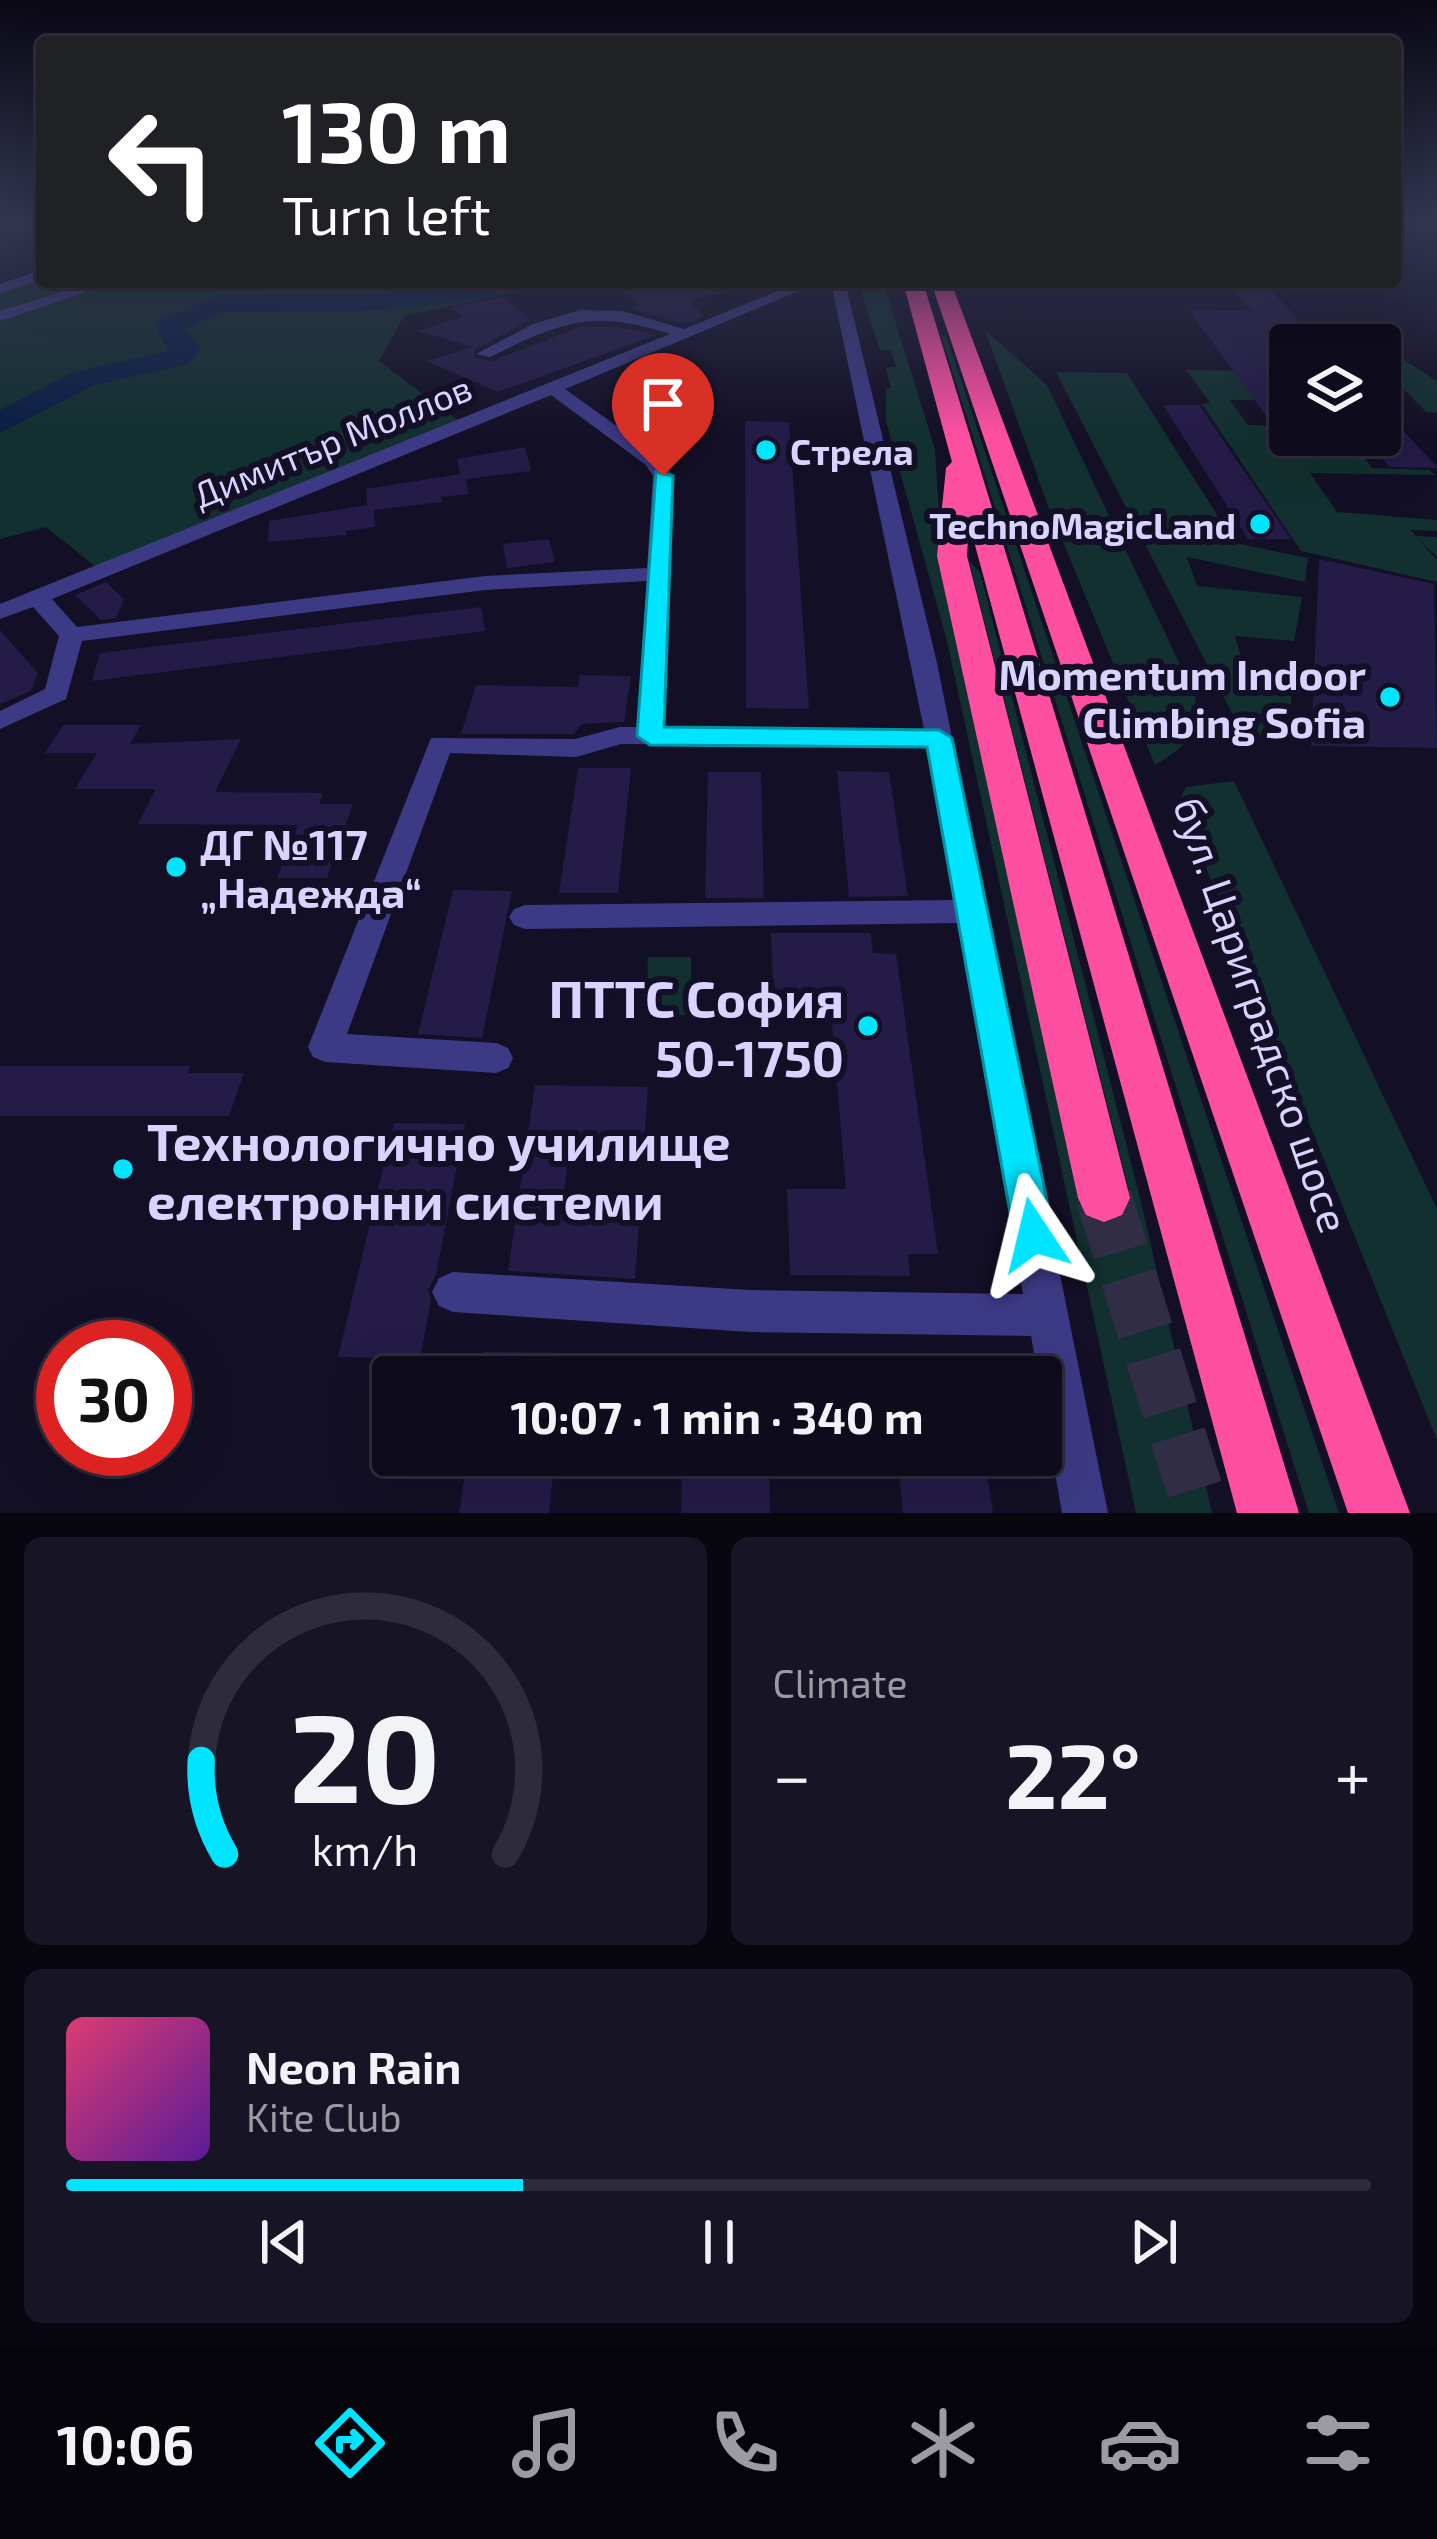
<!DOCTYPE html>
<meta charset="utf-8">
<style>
body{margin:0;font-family:"Exo 2",sans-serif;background:#171425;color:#f1f3f6;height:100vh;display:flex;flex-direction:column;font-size:45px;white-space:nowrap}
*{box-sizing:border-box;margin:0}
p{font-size:39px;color:#9b9ba3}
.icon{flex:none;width:66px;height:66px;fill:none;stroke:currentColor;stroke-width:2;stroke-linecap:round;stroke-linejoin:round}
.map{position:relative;height:1513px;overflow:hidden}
.panel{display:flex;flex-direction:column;gap:24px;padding:24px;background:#08060f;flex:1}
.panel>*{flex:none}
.guide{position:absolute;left:36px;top:36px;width:1365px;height:252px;border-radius:12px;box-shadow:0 12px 48px #0002,0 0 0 3px #2e2b3b;background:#202124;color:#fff;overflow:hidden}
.fabs{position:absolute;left:1269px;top:324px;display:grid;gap:24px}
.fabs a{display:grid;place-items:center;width:132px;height:132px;border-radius:12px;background:#0e0b1c;box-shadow:0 12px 48px #0002,0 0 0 3px #2e2b3b;font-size:60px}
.speed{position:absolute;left:36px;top:1320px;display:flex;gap:24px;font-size:60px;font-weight:700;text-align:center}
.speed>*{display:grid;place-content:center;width:156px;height:156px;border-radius:50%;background:#0e0b1c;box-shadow:0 12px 48px #0002,0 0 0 3px #2e2b3b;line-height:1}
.speed .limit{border:18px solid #d22;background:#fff;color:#111}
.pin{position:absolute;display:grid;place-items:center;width:102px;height:102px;color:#fff;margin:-123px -51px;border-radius:50% 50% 50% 0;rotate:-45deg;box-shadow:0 0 12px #0007}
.pin .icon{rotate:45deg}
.me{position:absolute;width:132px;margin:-66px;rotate:350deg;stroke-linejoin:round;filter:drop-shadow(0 0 9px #0008)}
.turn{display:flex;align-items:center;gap:42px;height:252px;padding:0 48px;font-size:54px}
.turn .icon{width:156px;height:156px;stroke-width:2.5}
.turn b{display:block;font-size:84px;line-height:102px}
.big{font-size:90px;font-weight:700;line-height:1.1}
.panel .card{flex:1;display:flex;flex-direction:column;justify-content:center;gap:18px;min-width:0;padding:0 42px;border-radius:18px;background:#171425}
.panel .dial{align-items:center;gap:0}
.dial svg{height:312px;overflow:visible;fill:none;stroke:#2e2b3b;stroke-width:7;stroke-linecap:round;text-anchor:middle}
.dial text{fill:#f1f3f6;stroke:none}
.song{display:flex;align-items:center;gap:36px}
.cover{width:144px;height:144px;border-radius:18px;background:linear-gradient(135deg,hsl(340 70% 55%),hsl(270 70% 35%))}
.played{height:12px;border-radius:6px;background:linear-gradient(90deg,#00e5ff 35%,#2e2b3b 35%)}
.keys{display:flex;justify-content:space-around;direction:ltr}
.heat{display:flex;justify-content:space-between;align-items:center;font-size:66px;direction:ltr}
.panel .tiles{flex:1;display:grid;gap:24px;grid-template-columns:1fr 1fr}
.card:last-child{grid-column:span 2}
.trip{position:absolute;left:372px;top:1356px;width:690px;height:120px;border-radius:12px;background:#0e0b1c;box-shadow:0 12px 48px #0002,0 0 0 3px #2e2b3b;font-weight:700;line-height:120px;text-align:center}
.menu{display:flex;height:192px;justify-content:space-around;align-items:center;background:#06040b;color:#9b9ba3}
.menu .icon{width:84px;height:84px}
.menu .active{color:#00e5ff}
.menu b{font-size:54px;color:#f1f3f6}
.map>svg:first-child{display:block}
</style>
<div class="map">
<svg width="1437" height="1513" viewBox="0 0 1437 1513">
<rect width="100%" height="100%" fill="#130f26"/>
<path fill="#12302f" d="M 42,274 L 42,282 L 564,282 L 404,316 L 379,361 L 464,425 L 102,572 L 46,527 L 0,539 L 0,289 Z
M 858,282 L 883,282 L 935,449 L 942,561 L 1084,1202 L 1132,1202 L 969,561 L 980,572 L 1141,1202 L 1212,1513 L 1136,1513 L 947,641 L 886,421 L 886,389 L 891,388 L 886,368 L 896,367 L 891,350 L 880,350 Z
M 985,330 L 1047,385 L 1195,696 C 1202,733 1185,747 1155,765 L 1047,503 Z
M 941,335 L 946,335 L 1339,1513 L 1309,1513 Z
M 1403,359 L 1437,381 L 1437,413 L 1426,412 L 1380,365 Z
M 1186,370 L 1278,371 L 1290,400 L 1230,400 L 1248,425 L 1290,426 L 1290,435 L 1346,435 L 1372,468 L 1429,470 L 1435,475 L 1310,473 L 1337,512 L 1437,520 L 1437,531 L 1411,530 L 1416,536 L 1437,537 L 1437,557 L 1417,537 L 1437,560 L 1437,582 L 1301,551 L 1202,404 L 1210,403 Z
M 1056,372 L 1127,373 L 1235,543 L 1308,558 L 1305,582 L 1187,557 L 1197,586 L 1302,597 L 1294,641 L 1235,636 L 1243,664 L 1291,667 L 1291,738 L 1244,736 Z
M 1234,781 L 1437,1209 L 1437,1440 L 1179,801 L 1186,787 Z
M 648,957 L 691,957 L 691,1015 L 646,1015 Z"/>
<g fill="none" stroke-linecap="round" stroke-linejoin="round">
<path fill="#0a1f44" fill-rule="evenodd" d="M 476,282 L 502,282 L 495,296 L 486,298 L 367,311 L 222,312 L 186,329 L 201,349 L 188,364 L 95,385 L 0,433 L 0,410 L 74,372 L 168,351 L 156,326 L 160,320 L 217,296 L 367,295 Z"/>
</g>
<path fill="#241b47" d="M 607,282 L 731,282 L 732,291 L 690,300 L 703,317 L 684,324 L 630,308 L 640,304 Z
M 1227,282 L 1263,282 L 1322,345 L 1290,345 L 1290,424 L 1272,424 L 1189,310 L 1252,311 Z
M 503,297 L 530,320 L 474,350 L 475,358 L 492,361 L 580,327 L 618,327 L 656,335 L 498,392 L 427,361 L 473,347 L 418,331 L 463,317 L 451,307 Z
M 663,372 L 695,372 L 692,422 L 656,422 Z
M 1163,405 L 1199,405 L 1291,539 L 1248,539 Z
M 1380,406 L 1437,467 L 1437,468 L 1390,467 L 1361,435 L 1380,435 Z
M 745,421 L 789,422 L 809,709 L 746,708 Z
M 525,447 L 531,471 L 466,479 L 469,494 L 441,497 L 442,502 L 374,510 L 375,527 L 346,531 L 346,535 L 268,542 L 269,521 L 367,505 L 366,489 L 460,474 L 457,459 Z
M 549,539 L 555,562 L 507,568 L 503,544 Z
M 1319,559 L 1434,584 L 1437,748 L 1311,746 Z
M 106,582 L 124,599 L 116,618 L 101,620 L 75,595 Z
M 481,607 L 485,631 L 92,681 L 100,653 Z
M 0,630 L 38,673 L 31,691 L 0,704 Z
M 580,675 L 631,676 L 624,722 L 582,724 L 574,734 L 461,734 L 476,685 L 578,687 Z
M 63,725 L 141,725 L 130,744 L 241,739 L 215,792 L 323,793 L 319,804 L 353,804 L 327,878 L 277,878 L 298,825 L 138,824 L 156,789 L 75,789 L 97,753 L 45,753 Z
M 578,768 L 631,768 L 618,893 L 559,893 Z
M 837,771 L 889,772 L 908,896 L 849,897 Z
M 708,772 L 761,772 L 764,898 L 705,898 Z
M 453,890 L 512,891 L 482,1038 L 418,1034 Z
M 771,933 L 871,933 L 873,953 L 896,954 L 938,1254 L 908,1254 L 910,1276 L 790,1275 L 787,1189 L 846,1189 L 829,990 L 773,990 Z
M 0,1066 L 190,1066 L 188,1073 L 244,1073 L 229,1116 L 0,1116 Z
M 535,1085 L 648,1087 L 644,1143 L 570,1142 L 562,1210 L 640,1211 L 635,1279 L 508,1271 Z
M 394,1123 L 465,1124 L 436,1275 L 428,1290 L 431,1300 L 420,1358 L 338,1357 Z
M 484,1352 L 566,1353 L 563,1377 L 480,1377 Z
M 887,1353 L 970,1354 L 973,1377 L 889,1377 Z
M 685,1356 L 767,1357 L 767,1377 L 685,1377 Z
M 468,1455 L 555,1455 L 549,1513 L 459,1513 Z
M 682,1455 L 769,1455 L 770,1513 L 681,1513 Z
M 897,1455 L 984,1455 L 993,1513 L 903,1513 Z"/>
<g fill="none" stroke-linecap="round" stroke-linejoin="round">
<path stroke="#312d47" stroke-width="56" stroke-dasharray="56 27" stroke-linecap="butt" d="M 1104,1198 L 1202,1513"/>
<path fill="#3d3a85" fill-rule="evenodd" d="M 42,270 L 42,279 L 0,293 L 0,284 Z
M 94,282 L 116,282 L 0,321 L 0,311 Z
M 800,282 L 820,282 L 565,389 L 660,457 L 673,476 L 664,727 L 924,729 L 831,282 L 845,282 L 937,663 L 1108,1513 L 1062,1513 L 1031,1336 L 750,1332 L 453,1312 L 439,1306 L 432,1292 L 439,1278 L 453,1272 L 750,1290 L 1023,1294 L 958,923 L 525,929 L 514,925 L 509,917 L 514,909 L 525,905 L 954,900 L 927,746 L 621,744 L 576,757 L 450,753 L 347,1034 L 496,1043 L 508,1048 L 513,1058 L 508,1068 L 496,1073 L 325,1062 L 313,1057 L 308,1047 L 431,738 L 575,739 L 620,727 L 637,727 L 647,581 L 485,590 L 82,641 L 66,699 L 0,729 L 0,711 L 45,689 L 59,636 L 33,607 L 0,619 L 0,604 L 670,334 C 592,309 561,322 490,357 L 476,354 L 533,324 L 580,310 L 623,311 L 684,329 ZM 551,395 L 646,465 L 653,476 L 647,568 L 485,576 L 77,627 L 52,599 Z"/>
<path fill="#ff4fa3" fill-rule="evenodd" d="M 903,282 L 923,282 L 1299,1513 L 1237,1513 L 969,523 L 967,556 L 1130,1198 L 1122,1215 L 1104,1222 L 1086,1215 L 1078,1198 L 937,556 L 946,468 L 952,462 Z
M 931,282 L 951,282 L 1410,1513 L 1348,1513 Z"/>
</g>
<linearGradient id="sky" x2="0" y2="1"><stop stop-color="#0a0815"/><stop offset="0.51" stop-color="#333752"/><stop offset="1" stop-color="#333752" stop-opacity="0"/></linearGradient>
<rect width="1437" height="437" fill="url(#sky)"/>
<path fill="#00e5ff" stroke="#0095a6" stroke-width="3" d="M 656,472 L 673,476 L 664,727 L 939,730 L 952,738 L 1054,1235 L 1048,1249 L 1034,1255 L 1020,1249 L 1014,1235 L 927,747 L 650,745 L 637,736 Z"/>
<g fill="#00e5ff" stroke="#130f26" stroke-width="4.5">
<circle cx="766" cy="450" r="12"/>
<circle cx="1260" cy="524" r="12"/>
<circle cx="1390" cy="697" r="12"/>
<circle cx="176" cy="867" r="12"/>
<circle cx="868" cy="1026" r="12"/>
<circle cx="123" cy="1169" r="12"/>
</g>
<g text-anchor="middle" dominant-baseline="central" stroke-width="12" stroke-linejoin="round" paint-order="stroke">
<g font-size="36" fill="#d9d4ff" stroke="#130f26">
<text transform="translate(332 440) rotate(-22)">Димитър Моллов</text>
</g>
<g font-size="36" font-weight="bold" fill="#d9d4ff" stroke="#130f26" text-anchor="start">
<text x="790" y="450">Стрела</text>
<text x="1236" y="524" text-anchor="end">TechnoMagicLand</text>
</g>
<g font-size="42" font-weight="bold" fill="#d9d4ff" stroke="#130f26" text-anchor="end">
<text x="1366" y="673">Momentum Indoor<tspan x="1366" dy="48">Climbing Sofia</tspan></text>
<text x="200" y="843" text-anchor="start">ДГ №117<tspan x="200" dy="48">„Надежда“</tspan></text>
</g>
<g font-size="42" fill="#d9d4ff" stroke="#130f26">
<text transform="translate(1263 1014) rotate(71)">бул. Цариградско шосе</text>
</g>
<g font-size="51" font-weight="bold" fill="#d9d4ff" stroke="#130f26" text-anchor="end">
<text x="844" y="997">ПТТС София<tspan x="844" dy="59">50-1750</tspan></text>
<text x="147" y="1140" text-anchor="start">Технологично училище<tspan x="147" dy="59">електронни системи</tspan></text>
</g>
</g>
</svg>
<div class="fabs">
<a><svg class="icon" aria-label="layers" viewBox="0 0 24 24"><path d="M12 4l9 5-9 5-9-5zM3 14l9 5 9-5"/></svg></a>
</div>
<div class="speed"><div class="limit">30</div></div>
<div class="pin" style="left:663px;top:476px;background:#d93025"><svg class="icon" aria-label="arrive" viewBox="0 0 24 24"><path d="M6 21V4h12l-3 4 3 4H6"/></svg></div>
<svg class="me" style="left:1034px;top:1235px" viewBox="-20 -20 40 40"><path d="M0-17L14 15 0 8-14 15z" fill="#00e5ff" stroke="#fff" stroke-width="4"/></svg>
<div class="trip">10:07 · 1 min · 340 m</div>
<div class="guide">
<div class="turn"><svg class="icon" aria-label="left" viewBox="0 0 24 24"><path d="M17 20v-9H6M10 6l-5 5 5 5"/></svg><div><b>130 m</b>Turn left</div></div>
</div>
</div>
<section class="panel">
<div class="tiles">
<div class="card dial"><svg viewBox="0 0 100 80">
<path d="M14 69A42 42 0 1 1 86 69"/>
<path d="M14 69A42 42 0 0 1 8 45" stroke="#00e5ff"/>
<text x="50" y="56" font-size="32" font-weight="700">20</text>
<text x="50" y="72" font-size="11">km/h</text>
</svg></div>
<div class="card"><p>Climate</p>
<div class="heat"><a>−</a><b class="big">22°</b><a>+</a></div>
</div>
<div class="card">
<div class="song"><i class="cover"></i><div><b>Neon Rain</b><p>Kite Club</p></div></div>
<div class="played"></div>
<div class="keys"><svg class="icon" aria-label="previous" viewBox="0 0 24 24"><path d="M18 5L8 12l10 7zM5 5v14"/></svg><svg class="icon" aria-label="pause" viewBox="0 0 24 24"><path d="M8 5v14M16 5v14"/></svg><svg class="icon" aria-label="next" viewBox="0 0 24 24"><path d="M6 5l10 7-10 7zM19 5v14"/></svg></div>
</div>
</div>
</section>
<nav class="menu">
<b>10:06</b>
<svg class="icon active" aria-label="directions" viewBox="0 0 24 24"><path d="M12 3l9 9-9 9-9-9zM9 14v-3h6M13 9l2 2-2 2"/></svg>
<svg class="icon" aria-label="music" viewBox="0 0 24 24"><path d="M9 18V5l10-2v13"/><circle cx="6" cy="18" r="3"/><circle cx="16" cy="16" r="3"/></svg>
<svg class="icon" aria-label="phone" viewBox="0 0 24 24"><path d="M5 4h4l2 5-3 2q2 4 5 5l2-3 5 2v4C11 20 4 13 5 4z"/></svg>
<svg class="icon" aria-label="climate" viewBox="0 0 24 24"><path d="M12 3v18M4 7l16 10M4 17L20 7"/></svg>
<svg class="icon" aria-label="car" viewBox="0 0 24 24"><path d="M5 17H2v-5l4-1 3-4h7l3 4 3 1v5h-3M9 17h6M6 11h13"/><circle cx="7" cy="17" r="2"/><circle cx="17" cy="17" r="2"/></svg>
<svg class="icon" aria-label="filters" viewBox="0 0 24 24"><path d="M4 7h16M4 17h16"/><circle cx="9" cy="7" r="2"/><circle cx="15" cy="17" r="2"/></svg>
</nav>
